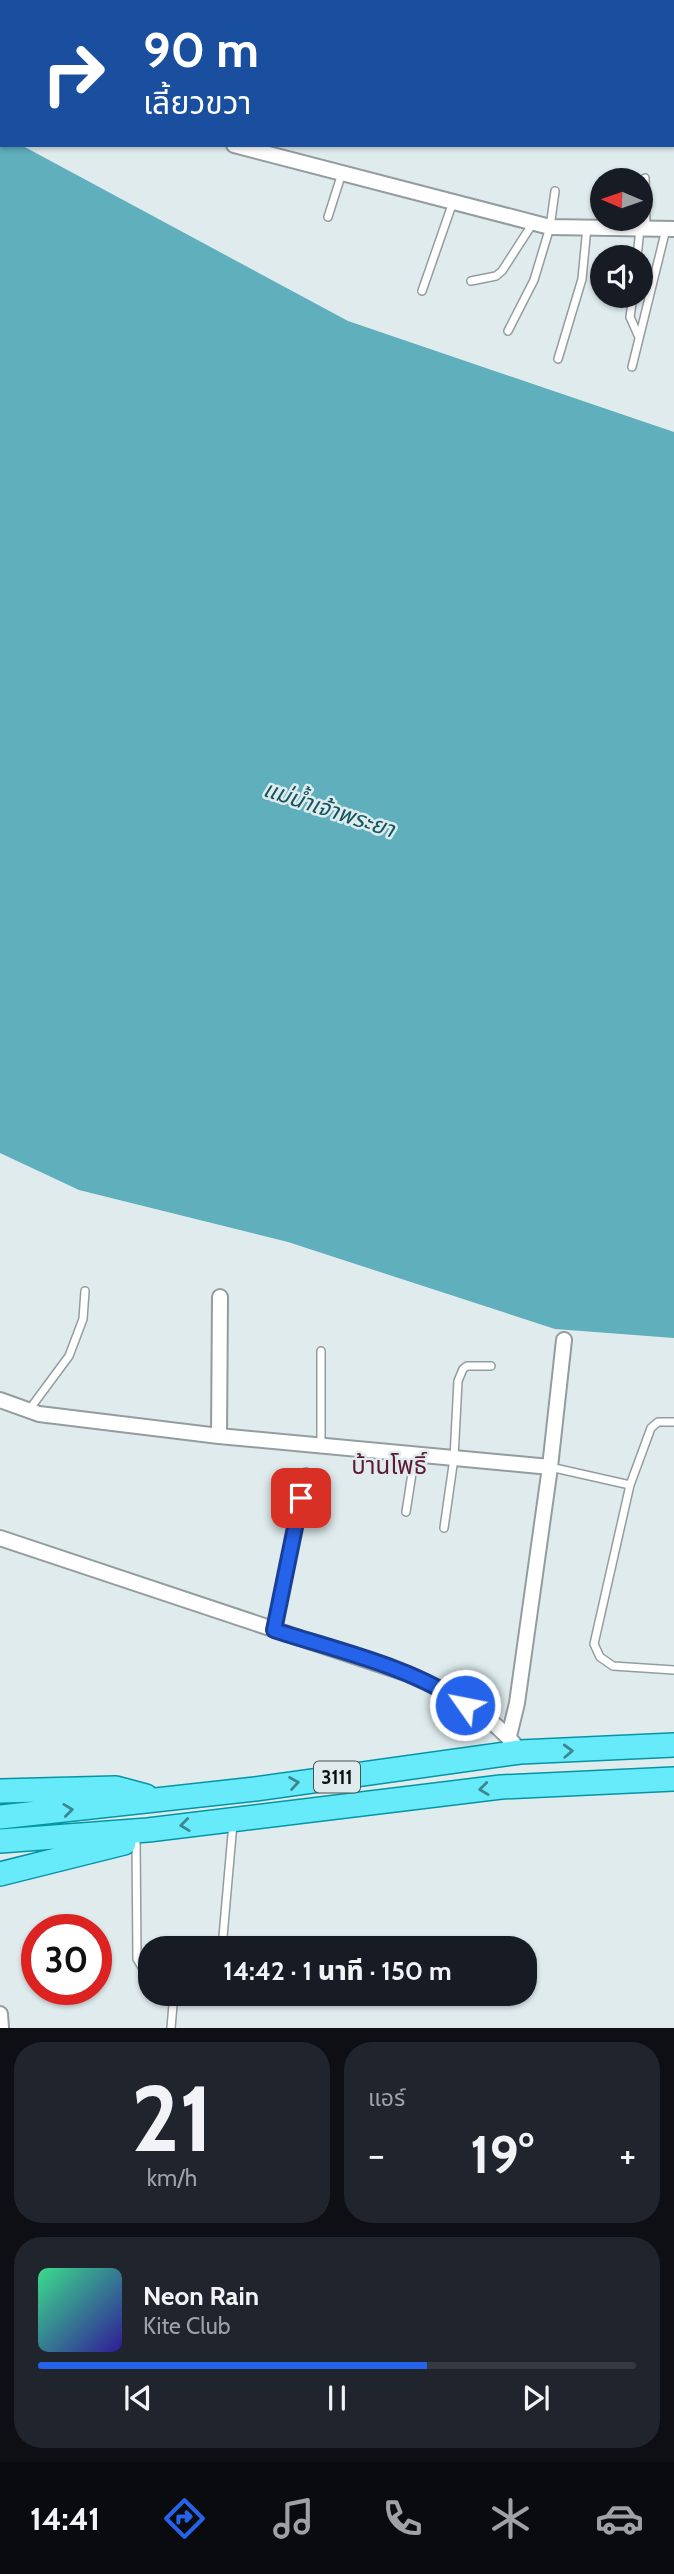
<!DOCTYPE html>
<html lang="th">
<meta charset="utf-8">
<style>
body{margin:0;font-family:Cabin,"Noto Sans Thai",sans-serif;background:#20242c;color:#f1f3f6;height:100vh;display:flex;flex-direction:column;font-size:26px;white-space:nowrap}
*{box-sizing:border-box;margin:0}
p{font-size:23px;color:#9ea1a6}
.icon{flex:none;width:38px;height:38px;fill:none;stroke:currentColor;stroke-width:2;stroke-linecap:round;stroke-linejoin:round}
.map{position:relative;height:2028px;overflow:hidden}
.sheet{display:flex;flex-direction:column;gap:14px;padding:14px;background:#0d0f14;flex:1}
.sheet>*{flex:none}
.banner{position:absolute;left:0px;top:0px;width:676px;height:147px;box-shadow:0 2px 5px #0004;background:#1a4fa0;color:#fff;overflow:hidden}
.needle{width:46px;rotate:272deg}
.buttons{position:absolute;left:590px;top:168px;display:grid;gap:14px}
.buttons a{display:grid;place-items:center;width:63px;height:63px;border-radius:50%;background:#171b24;box-shadow:0 2px 5px #0004;font-size:35px}
.speed{position:absolute;left:21px;top:1914px;display:flex;gap:14px;font-size:35px;font-weight:700;text-align:center}
.speed>*{display:grid;place-content:center;width:91px;height:91px;border-radius:50%;background:#171b24;box-shadow:0 2px 5px #0004;line-height:1}
.speed .limit{border:10px solid #d22;background:#fff;color:#111}
.pin{position:absolute;display:grid;place-items:center;width:60px;height:60px;color:#fff;margin:-30px;border-radius:14px;box-shadow:0 4px 10px #0006}
.me{position:absolute;width:77px;margin:-38px;rotate:303deg;stroke-linejoin:round;filter:drop-shadow(0 0 5px #0008)}
.turn{display:flex;align-items:center;gap:24px;height:147px;padding:0 28px;font-size:32px}
.turn .icon{width:91px;height:91px;stroke-width:2.5}
.turn b{display:block;font-size:49px;line-height:60px}
.big{font-size:52px;font-weight:800;line-height:1.1}
.sheet .tile{flex:1;display:flex;flex-direction:column;justify-content:center;gap:10px;min-width:0;padding:0 24px;border-radius:28px;background:#20242c}
.sheet .dial{align-items:center;gap:0}
.dial b{font-size:91px;line-height:1}
.song{display:flex;align-items:center;gap:21px}
.cover{width:84px;height:84px;border-radius:10px;background:linear-gradient(135deg,hsl(150 70% 55%),hsl(250 70% 35%))}
.played{height:7px;border-radius:4px;background:linear-gradient(90deg,#2563eb 65%,#363941 65%)}
.keys{display:flex;justify-content:space-around;direction:ltr}
.heat{display:flex;justify-content:space-between;align-items:center;font-size:38px;direction:ltr}
.sheet .tiles{flex:1;display:grid;gap:14px;grid-template-columns:1fr 1fr}
.tile:last-child{grid-column:span 2}
.trip{position:absolute;left:138px;top:1936px;width:399px;height:70px;border-radius:28px;background:#171b24;box-shadow:0 2px 5px #0004;font-weight:800;line-height:70px;text-align:center}
.menu{display:flex;height:112px;justify-content:space-around;align-items:center;background:#090b0e;color:#9ea1a6}
.menu .icon{width:49px;height:49px}
.menu .active{color:#2563eb}
.menu b{font-size:32px;color:#f1f3f6}
.map>svg:first-child{display:block}
</style>
<div class="map">
<svg width="674" height="2028" viewBox="0 0 674 2028">
<rect width="100%" height="100%" fill="#dfebed"/>
<path fill="#5fafbc" d="M 0,131 L 2,145 L 21,145 L 348,321 L 674,432 L 674,1338 L 555,1329 L 288,1242 L 79,1190 L 0,1153 Z"/>
<g fill="none" stroke-linecap="round" stroke-linejoin="round">
<defs>
<path id="service" d="M 263,0 L 266,2
M 142,2 L 143,0
M 274,2 L 276,0
M 645,178 L 646,229
M 328,217 L 342,173
M 637,257 L 640,229
M 471,281 L 496,276 L 502,271 L 533,223
M 422,291 L 453,202
M 633,296 L 630,317 L 638,335
M 508,331 L 534,280 L 550,227 L 555,191
M 558,359 L 582,279 L 587,227
M 632,367 L 666,229
M 29,1410 L 69,1356 L 83,1319 L 85,1291
M 321,1445 L 321,1351
M 550,1467 L 630,1485 L 651,1428 L 658,1422 L 674,1422
M 630,1485 L 594,1644 L 600,1657 L 613,1666 L 674,1670
M 406,1512 L 415,1454
M 444,1528 L 454,1458 L 458,1381 L 463,1369 L 467,1366 L 491,1366
M 274,1629 L 306,1472
M 136,1838 L 137,1959 L 143,1969 L 150,1971
M 222,1948 L 233,1823
M 171,2028 L 174,1993"/>
<path id="minor" d="M 54,0 L 57,2
M 234,145 L 550,227 L 674,229
M 0,1400 L 39,1414 L 219,1436 L 550,1467
M 219,1436 L 220,1297
M 0,1538 L 408,1674 C 447,1691 496,1717 520,1752
M 509,1736 L 517,1703 L 550,1467 L 564,1340
M 0,2014 L 1,2028"/>
<path id="primary" d="M 0,1791 L 116,1788 L 146,1796
M 0,1817 L 255,1789 L 520,1752 L 674,1745
M 0,1841 L 148,1830 L 501,1787 L 674,1779
M 0,1874 L 124,1843"/>
</defs>
<use href="#service" stroke="#939d9f" stroke-width="10"/>
<use href="#minor" stroke="#939d9f" stroke-width="18"/>
<use href="#primary" stroke="#0495a4" stroke-width="26"/>
<use href="#service" stroke="#fff" stroke-width="7"/>
<use href="#minor" stroke="#fff" stroke-width="14"/>
<use href="#primary" stroke="#67ebfa" stroke-width="23"/>
</g>
<defs><path id="oneway-chevron" d="M-2-3.5L2.5 0L-2 3.5" fill="none" stroke-width="1.6" stroke-linecap="round" stroke-linejoin="round" transform="scale(1.75)"/></defs>
<g stroke="#3d878f">
<use href="#oneway-chevron" transform="translate(568 1751) rotate(-2)"/>
<use href="#oneway-chevron" transform="translate(294 1783) rotate(-9)"/>
<use href="#oneway-chevron" transform="translate(484 1789) rotate(173)"/>
<use href="#oneway-chevron" transform="translate(68 1810) rotate(-7)"/>
<use href="#oneway-chevron" transform="translate(185 1825) rotate(173)"/>
</g>
<g fill="none" stroke-linecap="round" stroke-linejoin="round">
<defs>
<path id="route" d="M 301,1498 L 274,1630 C 335,1650 413,1667 465,1705"/>
</defs>
<use href="#route" stroke="#184099" stroke-width="18"/>
<use href="#route" stroke="#2563eb" stroke-width="12"/>
</g>
<g text-anchor="middle" dominant-baseline="central" stroke-width="5" stroke-linejoin="round" paint-order="stroke">
<rect fill="#dfebed" stroke="#495050" stroke-width="2" x="314" y="1761.5" width="46" height="31" rx="5"/>
<g font-size="19" font-weight="bold" fill="#090d0d">
<text x="337" y="1777">3111</text>
</g>
<g font-size="23" font-style="italic" fill="#115660" stroke="#dfebed">
<text transform="translate(329 809) rotate(18)">แม่น้ำเจ้าพระยา</text>
</g>
<g font-size="24" fill="#5c1a35" stroke="#dfebed">
<text x="389" y="1465">บ้านโพธิ์</text>
</g>
</g>
</svg>
<div class="buttons">
<a><svg class="needle" viewBox="-14 -14 28 28"><path d="M0-13l5 13h-10z" fill="#e53935"/><path d="M0 13l5-13h-10z" fill="#9ea1a6"/></svg></a>
<a><svg class="icon" aria-label="sound" viewBox="0 0 24 24"><path d="M4 9h4l5-4v14l-5-4H4zM17 9q2 3 0 6"/></svg></a>
</div>
<div class="speed"><div class="limit">30</div></div>
<div class="pin" style="left:301px;top:1498px;background:#d93025"><svg class="icon" aria-label="arrive" viewBox="0 0 24 24"><path d="M6 21V4h12l-3 4 3 4H6"/></svg></div>
<svg class="me" style="left:465px;top:1705px" viewBox="-20 -20 40 40"><circle r="17" fill="#2563eb" stroke="#fff" stroke-width="3"/><path d="M0-11L8 9 0 5-8 9z" fill="#fff"/></svg>
<div class="trip">14:42 · 1 นาที · 150 m</div>
<div class="banner">
<div class="turn"><svg class="icon" aria-label="right" viewBox="0 0 24 24"><path d="M7 20v-9h11M14 6l5 5-5 5"/></svg><div><b>90 m</b>เลี้ยวขวา</div></div>
</div>
</div>
<section class="sheet">
<div class="tiles">
<div class="tile dial"><b>21</b><p>km/h</p></div>
<div class="tile"><p>แอร์</p>
<div class="heat"><a>−</a><b class="big">19°</b><a>+</a></div>
</div>
<div class="tile">
<div class="song"><i class="cover"></i><div><b>Neon Rain</b><p>Kite Club</p></div></div>
<div class="played"></div>
<div class="keys"><svg class="icon" aria-label="previous" viewBox="0 0 24 24"><path d="M18 5L8 12l10 7zM5 5v14"/></svg><svg class="icon" aria-label="pause" viewBox="0 0 24 24"><path d="M8 5v14M16 5v14"/></svg><svg class="icon" aria-label="next" viewBox="0 0 24 24"><path d="M6 5l10 7-10 7zM19 5v14"/></svg></div>
</div>
</div>
</section>
<nav class="menu">
<b>14:41</b>
<svg class="icon active" aria-label="directions" viewBox="0 0 24 24"><path d="M12 3l9 9-9 9-9-9zM9 14v-3h6M13 9l2 2-2 2"/></svg>
<svg class="icon" aria-label="music" viewBox="0 0 24 24"><path d="M9 18V5l10-2v13"/><circle cx="6" cy="18" r="3"/><circle cx="16" cy="16" r="3"/></svg>
<svg class="icon" aria-label="phone" viewBox="0 0 24 24"><path d="M5 4h4l2 5-3 2q2 4 5 5l2-3 5 2v4C11 20 4 13 5 4z"/></svg>
<svg class="icon" aria-label="climate" viewBox="0 0 24 24"><path d="M12 3v18M4 7l16 10M4 17L20 7"/></svg>
<svg class="icon" aria-label="car" viewBox="0 0 24 24"><path d="M5 17H2v-5l4-1 3-4h7l3 4 3 1v5h-3M9 17h6M6 11h13"/><circle cx="7" cy="17" r="2"/><circle cx="17" cy="17" r="2"/></svg>
</nav>
